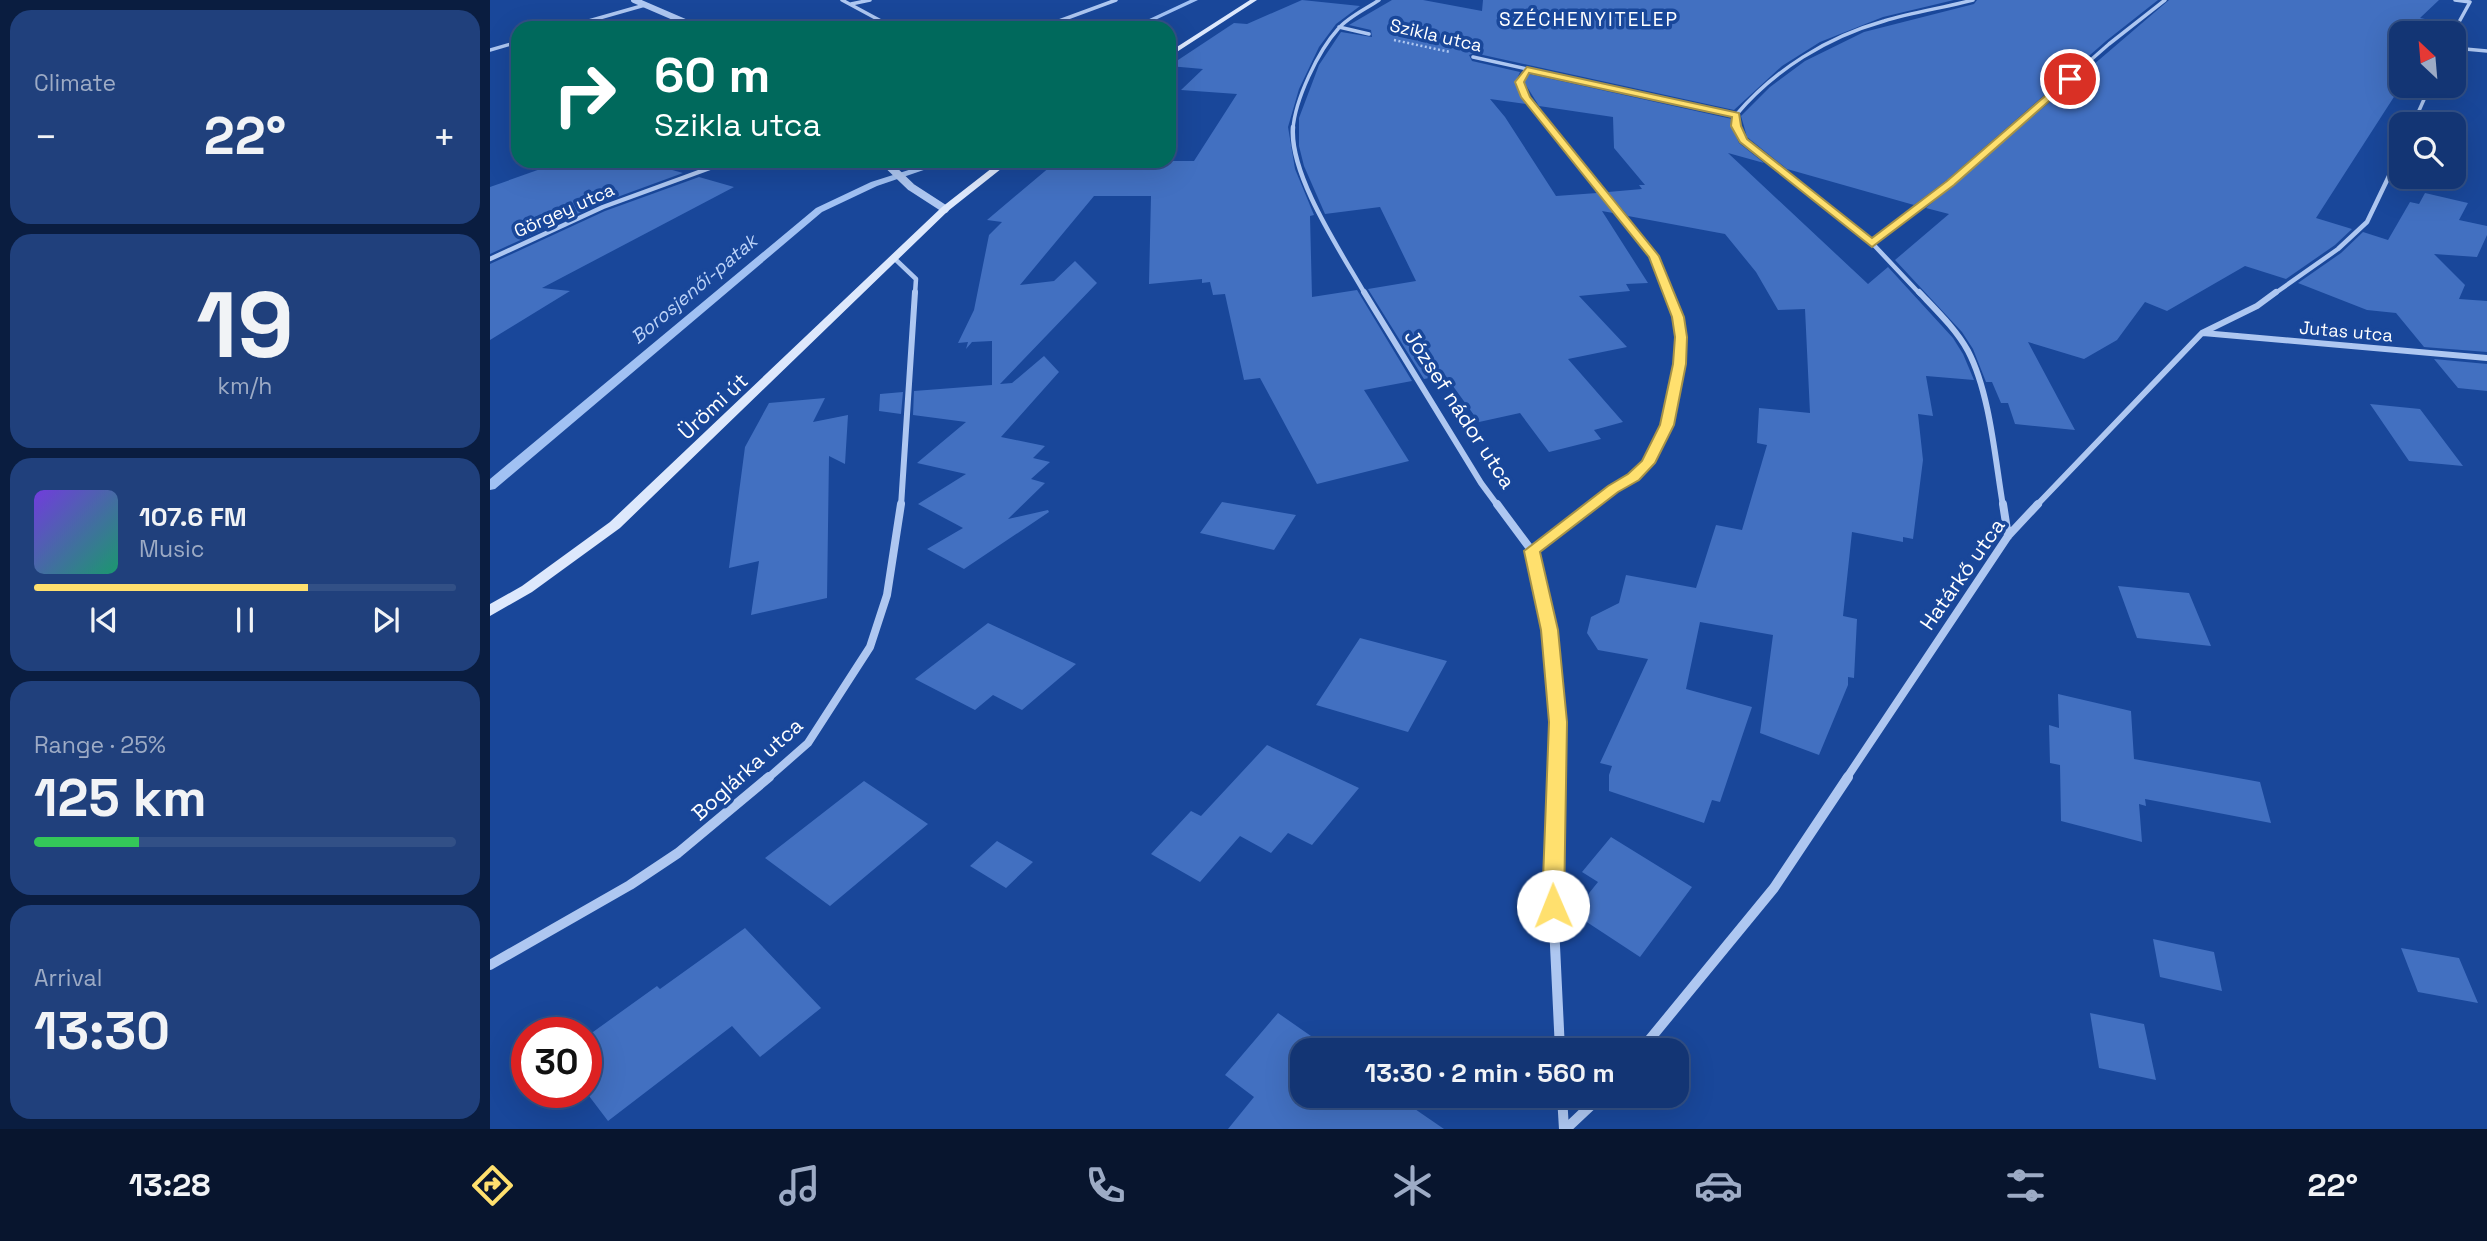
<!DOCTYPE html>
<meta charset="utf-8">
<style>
body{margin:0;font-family:"Space Grotesk",sans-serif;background:#20407c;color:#f1f3f6;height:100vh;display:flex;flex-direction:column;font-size:26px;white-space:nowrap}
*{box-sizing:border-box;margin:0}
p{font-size:23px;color:#9dabc5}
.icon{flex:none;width:38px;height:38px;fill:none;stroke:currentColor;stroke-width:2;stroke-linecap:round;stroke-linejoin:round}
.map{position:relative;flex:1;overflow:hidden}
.panel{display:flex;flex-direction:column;gap:10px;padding:10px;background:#0a1d40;width:490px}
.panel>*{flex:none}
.guide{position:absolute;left:21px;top:21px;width:665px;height:147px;border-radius:21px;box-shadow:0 7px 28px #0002,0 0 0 2px #325086;background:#00695c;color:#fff;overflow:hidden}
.needle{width:46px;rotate:334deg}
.tools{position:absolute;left:1899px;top:21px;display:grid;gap:14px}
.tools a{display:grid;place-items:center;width:77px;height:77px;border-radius:14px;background:#133574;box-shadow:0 7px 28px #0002,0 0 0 2px #325086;font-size:35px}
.speed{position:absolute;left:21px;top:1017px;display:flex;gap:14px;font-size:35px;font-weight:700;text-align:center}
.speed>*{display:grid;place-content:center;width:91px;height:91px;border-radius:50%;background:#133574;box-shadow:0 7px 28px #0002,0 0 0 2px #325086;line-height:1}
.speed .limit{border:10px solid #d22;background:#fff;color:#111}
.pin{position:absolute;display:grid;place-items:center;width:60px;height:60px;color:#fff;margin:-30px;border:4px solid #fff;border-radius:50%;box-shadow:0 2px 7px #0007}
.me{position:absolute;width:77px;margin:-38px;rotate:359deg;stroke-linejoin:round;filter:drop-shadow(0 0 5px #0008)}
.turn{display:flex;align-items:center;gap:24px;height:147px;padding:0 28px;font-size:32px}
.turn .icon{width:91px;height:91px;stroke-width:2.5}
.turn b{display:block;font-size:49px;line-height:60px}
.big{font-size:52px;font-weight:600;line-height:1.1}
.panel .tile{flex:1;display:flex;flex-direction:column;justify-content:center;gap:10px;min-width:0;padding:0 24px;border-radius:21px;background:#20407c}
.panel .dial{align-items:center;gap:0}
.dial b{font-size:91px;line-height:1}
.song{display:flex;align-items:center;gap:21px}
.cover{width:84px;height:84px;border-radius:10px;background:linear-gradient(135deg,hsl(260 70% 55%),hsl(160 70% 35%))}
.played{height:7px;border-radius:4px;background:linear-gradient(90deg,#ffe06e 65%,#325086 65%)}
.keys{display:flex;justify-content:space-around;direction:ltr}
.heat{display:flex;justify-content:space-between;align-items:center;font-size:38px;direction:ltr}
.charge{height:10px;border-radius:5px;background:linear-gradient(90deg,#34c759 25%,#325086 0)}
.trip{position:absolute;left:800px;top:1038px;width:399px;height:70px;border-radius:21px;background:#133574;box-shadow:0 7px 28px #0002,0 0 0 2px #325086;font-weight:600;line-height:70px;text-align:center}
.menu{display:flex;height:112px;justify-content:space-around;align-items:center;background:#08152e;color:#9dabc5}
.menu .icon{width:49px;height:49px}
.menu .current{color:#ffe06e}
.menu b{font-size:32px;color:#f1f3f6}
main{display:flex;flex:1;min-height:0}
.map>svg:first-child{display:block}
</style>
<main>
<section class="panel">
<div class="tile"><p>Climate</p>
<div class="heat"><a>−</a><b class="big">22°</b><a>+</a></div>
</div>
<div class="tile dial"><b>19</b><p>km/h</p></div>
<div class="tile">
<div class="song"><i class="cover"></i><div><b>107.6 FM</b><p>Music</p></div></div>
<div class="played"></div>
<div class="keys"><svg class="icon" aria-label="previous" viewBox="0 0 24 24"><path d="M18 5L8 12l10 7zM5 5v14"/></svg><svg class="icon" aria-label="pause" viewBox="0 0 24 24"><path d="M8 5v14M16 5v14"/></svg><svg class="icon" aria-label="next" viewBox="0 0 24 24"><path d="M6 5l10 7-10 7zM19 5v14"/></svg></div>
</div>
<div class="tile"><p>Range · 25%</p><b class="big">125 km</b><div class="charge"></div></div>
<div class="tile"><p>Arrival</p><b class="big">13:30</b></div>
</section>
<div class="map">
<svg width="1997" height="1129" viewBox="0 0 1997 1129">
<rect width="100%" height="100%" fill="#19479a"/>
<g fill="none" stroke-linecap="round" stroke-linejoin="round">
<path fill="#a1c1f3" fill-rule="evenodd" d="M 700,0 L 708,0 L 648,28 L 640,28 Z
M 447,161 L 460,161 L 387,186 L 332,212 L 5,489 L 0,490 L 0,479 L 326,208 L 381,182 Z"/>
</g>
<path fill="#4270c1" d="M 812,0 L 870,6 L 846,24 L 829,47 L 809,89 L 798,127 L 805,169 L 824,215 L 820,216 L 822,297 L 867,290 L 922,381 L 874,390 L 919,461 L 827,484 L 770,378 L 754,380 L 735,294 L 723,295 L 720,282 L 712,283 L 712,279 L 659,284 L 661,196 L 604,196 L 530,285 L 564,281 L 585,261 L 607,283 L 510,384 L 522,383 L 554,356 L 569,372 L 511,437 L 555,446 L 543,458 L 560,462 L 541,479 L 555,483 L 518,519 L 558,510 L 559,512 L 474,569 L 437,549 L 473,528 L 428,504 L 476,474 L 427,463 L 476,422 L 423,415 L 424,391 L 502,385 L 502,341 L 482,342 L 476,349 L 478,342 L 468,343 L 484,310 L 499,235 L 512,222 L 497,220 L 567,161 L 704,161 L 747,94 L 691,90 L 713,69 L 679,66 L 744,23 L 757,24 Z
M 902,0 L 933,0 L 992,11 L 993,0 L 1464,0 L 1393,17 L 1330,42 L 1292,66 L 1244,110 L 984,53 L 979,55 L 982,61 L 1030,72 L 1025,83 L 1036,104 L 1000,99 L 1015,117 L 1066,196 L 1107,193 L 1123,213 L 1112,211 L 1158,283 L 1136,284 L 1140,291 L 1089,296 L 1137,347 L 1078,359 L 1133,422 L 1104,430 L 1111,439 L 1059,452 L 1030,413 L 989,422 L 955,375 L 934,379 L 878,289 L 926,281 L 890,207 L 835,214 L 814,166 L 809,146 L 809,118 L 829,65 L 851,32 L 882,37 L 881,30 L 859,25 Z
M 1487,0 L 1668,0 L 1616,41 L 1458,179 L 1424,205 L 1297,169 L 1257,137 L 1251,116 L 1280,87 L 1315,61 L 1374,32 L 1484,4 Z
M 1679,0 L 1949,0 L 1930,18 L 1935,19 L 1932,23 L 1949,25 L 1944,33 L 1911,33 L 1911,86 L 1826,218 L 1862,229 L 1845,245 L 1796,279 L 1755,266 L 1677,311 L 1655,302 L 1627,340 L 1594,359 L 1538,342 L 1585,430 L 1525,424 L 1518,403 L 1511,403 L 1502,382 L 1496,382 L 1483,349 L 1472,332 L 1405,260 L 1459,214 L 1436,208 Z
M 1039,74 L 1242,119 L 1242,128 L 1249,143 L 1274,163 L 1238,153 L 1378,284 L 1398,267 L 1463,338 L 1473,354 L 1484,380 L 1436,376 L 1443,416 L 1428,414 L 1433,460 L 1423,539 L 1413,537 L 1413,542 L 1362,532 L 1353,616 L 1367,619 L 1364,678 L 1358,677 L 1358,685 L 1329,755 L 1270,733 L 1283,635 L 1210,622 L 1196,689 L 1262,707 L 1230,802 L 1222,800 L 1214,823 L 1119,791 L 1119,775 L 1122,766 L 1110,763 L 1158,659 L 1108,650 L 1097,633 L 1101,617 L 1129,603 L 1136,575 L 1206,588 L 1226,525 L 1252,530 L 1277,445 L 1267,443 L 1269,408 L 1320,413 L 1315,309 L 1288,310 L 1266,272 L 1235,234 L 1138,216 L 1118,192 L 1152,189 L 1149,185 L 1155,185 L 1124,148 L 1123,117 L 1049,106 L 1034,82 Z
M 73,161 L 150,161 L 193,173 L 111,203 L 0,254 L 0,187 Z
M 209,177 L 244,187 L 52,288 L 80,291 L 0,340 L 0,264 L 115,211 Z
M 1935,193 L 1978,203 L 1969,220 L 1997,226 L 1997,235 L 1987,257 L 1944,254 L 1975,285 L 1969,299 L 1997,301 L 1997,352 L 1934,347 L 1906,313 L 1877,310 L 1808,283 L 1851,253 L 1873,232 L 1898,240 L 1920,202 L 1929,204 Z
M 1944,359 L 1997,364 L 1997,391 L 1968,388 Z
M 413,392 L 411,414 L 389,411 L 390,394 Z
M 335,398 L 323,422 L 358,415 L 355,464 L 339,456 L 337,598 L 261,615 L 269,561 L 239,568 L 255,447 L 279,403 Z
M 1880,404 L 1930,409 L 1973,466 L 1919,461 Z
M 732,502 L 806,515 L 784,550 L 710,533 Z
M 1628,586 L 1699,593 L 1721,646 L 1647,638 Z
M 498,623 L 586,664 L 532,710 L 503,695 L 485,710 L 425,679 Z
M 870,638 L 957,661 L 918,732 L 826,705 Z
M 1568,694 L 1641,711 L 1644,759 L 1770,782 L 1781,823 L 1655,799 L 1656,806 L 1649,804 L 1652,842 L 1571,821 L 1570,765 L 1560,763 L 1559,725 L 1569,728 Z
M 777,745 L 869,788 L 822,845 L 798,833 L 781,853 L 750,836 L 710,882 L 661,854 L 701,811 L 711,816 Z
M 374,781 L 438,824 L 340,906 L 275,858 Z
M 1121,837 L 1202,887 L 1150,957 L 1083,913 L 1108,882 L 1092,872 Z
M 507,841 L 543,862 L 516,888 L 480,866 Z
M 255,928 L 331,1008 L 270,1057 L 242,1026 L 118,1121 L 96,1092 L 96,1037 L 167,986 L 170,989 Z
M 1663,939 L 1724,952 L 1732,991 L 1670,977 Z
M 1911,948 L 1969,958 L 1988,1003 L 1928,992 Z
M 788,1013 L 841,1050 L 812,1050 L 812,1096 L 906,1096 L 954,1129 L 738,1129 L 764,1097 L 735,1075 Z
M 1600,1013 L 1654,1024 L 1666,1080 L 1609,1068 Z"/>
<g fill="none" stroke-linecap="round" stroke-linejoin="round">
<path stroke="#aec7f1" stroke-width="2.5" stroke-dasharray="2 2.5" stroke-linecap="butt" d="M 904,40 L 960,52"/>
<path stroke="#aec7f1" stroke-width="3.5" d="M 352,0 L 404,28
M 361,4 L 380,0
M 849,27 L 879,34
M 74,28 L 155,5
M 550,28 L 626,0
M 1963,33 L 1980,2 L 1965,0
M 1964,48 L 1997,51
M 0,50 L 28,42
M 983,57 L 1246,115
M 1036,70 L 1029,82 L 1036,97 L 1062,129
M 1923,124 L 1940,86
M 803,129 C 805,100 828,51 848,29 C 858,17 876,9 889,0
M 1248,129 L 1246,115 C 1284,70 1337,37 1394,21 C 1423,12 1453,8 1483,0
M 1522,129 L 1619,44 L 1675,0"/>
<path stroke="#aec7f1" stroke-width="4.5" d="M 803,127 C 799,175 851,252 875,294
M 1060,127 L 1164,256 L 1179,294
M 1247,127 L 1253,140 L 1382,243 L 1430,294
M 1382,243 L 1461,183 L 1524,127
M 0,259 L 113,207 L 239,161
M 405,259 L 426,279 L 425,294
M 1784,294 L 1848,249 L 1877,222 L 1911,151"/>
<path stroke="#aec7f1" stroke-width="6" d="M 874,292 L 991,483 L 1008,506
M 1429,292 C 1446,310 1466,329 1478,351 C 1500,393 1505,459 1513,506
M 1713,333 L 1997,358
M 411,506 L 425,292
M 1101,506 C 1119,492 1143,482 1157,464 C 1179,437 1194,369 1191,334 C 1189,319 1184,306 1178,292
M 1546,506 L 1712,333 L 1767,306 L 1786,292"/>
<path stroke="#aec7f1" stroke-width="8" d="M 1007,504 L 1042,551 L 1059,630 L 1068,722 L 1066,779
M 1513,504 L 1518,536
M 1042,551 L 1103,504
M 277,779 L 318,743 L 380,647 L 397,595 L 411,504
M 1356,779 L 1518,536 L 1548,504"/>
<path stroke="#aec7f1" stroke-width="10" d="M 1066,777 L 1062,883 L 1070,1050
M 0,965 L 140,885 L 188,853 L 279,777
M 1151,1050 L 1284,888 L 1358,777
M 1072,1096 L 1074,1129
M 1076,1129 L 1111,1096"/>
<path stroke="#aec7f1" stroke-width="6" d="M 144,0 L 209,28"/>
<path stroke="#aec7f1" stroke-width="8" d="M 394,161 L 421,187 L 455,209"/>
<path fill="#dde8fc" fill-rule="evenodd" d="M 760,0 L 767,0 L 679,57 L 679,52 Z
M 511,161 L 521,161 L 458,211 L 130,528 L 42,592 L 0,616 L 0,604 L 32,586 L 120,522 L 452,207 Z"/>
</g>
<path fill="#ffe06e" stroke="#a69248" stroke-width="2" d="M 1037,67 L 1249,113 L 1251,126 L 1257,139 L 1382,238 L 1457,181 L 1577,77 L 1584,79 L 1464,185 L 1382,247 L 1250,142 L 1241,126 L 1242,117 L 1039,73 L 1034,82 L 1040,97 L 1169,256 L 1194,317 L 1197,337 L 1196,364 L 1184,425 L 1165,463 L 1149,480 L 1128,492 L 1050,552 L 1068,630 L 1077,722 L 1074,906 L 1070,913 L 1063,915 L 1055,913 L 1052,906 L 1059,722 L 1051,630 L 1034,551 L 1118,486 L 1138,474 L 1152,461 L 1170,425 L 1183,364 L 1185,337 L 1182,317 L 1159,257 L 1031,97 L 1025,82 Z"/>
<g text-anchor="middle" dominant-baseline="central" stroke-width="7" stroke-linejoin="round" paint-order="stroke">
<g font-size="18" fill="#fff" stroke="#19479a">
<text transform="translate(946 35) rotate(13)">Szikla utca</text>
<text transform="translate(74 210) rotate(-24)">Görgey utca</text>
<text transform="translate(1856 331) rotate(5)">Jutas utca</text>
</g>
<g font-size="19" letter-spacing="2" fill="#fff" stroke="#19479a">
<text x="1099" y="19">SZÉCHENYITELEP</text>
</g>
<g font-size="19" font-style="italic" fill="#bbd2f8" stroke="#19479a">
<text transform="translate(204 289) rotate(-40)">Borosjenői-patak</text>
</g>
<g font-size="21" fill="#fff" stroke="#19479a">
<text transform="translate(223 406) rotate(-43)">Ürömi út</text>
<text transform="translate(970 409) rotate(57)">József nádor utca</text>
<text transform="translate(1472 574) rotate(-55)">Határkő utca</text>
<text transform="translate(257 769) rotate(-42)">Boglárka utca</text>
</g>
</g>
</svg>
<div class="tools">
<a><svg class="needle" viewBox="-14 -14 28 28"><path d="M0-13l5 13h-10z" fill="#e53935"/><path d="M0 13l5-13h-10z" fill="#9dabc5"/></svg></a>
<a><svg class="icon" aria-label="search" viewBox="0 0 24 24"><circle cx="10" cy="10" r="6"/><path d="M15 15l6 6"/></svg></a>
</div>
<div class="speed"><div class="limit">30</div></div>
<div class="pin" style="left:1580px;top:79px;background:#d93025"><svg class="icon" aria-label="arrive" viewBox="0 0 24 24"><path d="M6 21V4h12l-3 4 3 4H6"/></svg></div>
<svg class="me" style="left:1063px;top:906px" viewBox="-20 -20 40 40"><circle r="19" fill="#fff"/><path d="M0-13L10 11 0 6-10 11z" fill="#ffe06e"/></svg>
<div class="trip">13:30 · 2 min · 560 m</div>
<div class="guide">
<div class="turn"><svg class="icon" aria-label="right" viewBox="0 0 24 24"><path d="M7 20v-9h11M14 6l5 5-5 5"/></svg><div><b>60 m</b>Szikla utca</div></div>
</div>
</div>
</main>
<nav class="menu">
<b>13:28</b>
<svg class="icon current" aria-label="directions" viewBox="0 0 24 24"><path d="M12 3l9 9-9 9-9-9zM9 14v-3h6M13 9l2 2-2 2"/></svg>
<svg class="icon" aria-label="music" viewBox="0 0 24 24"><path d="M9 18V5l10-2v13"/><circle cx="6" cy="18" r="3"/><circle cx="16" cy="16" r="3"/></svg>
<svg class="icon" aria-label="phone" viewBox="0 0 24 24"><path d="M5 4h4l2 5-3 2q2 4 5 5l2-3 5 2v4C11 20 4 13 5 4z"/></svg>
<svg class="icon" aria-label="climate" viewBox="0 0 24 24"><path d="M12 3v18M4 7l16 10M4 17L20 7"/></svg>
<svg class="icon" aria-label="car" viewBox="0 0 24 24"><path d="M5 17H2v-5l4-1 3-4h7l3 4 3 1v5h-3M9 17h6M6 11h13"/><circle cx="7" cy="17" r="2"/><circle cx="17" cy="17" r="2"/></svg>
<svg class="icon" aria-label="filters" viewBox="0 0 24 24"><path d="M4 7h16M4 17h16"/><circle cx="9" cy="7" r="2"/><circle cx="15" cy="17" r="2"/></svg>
<b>22°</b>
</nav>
